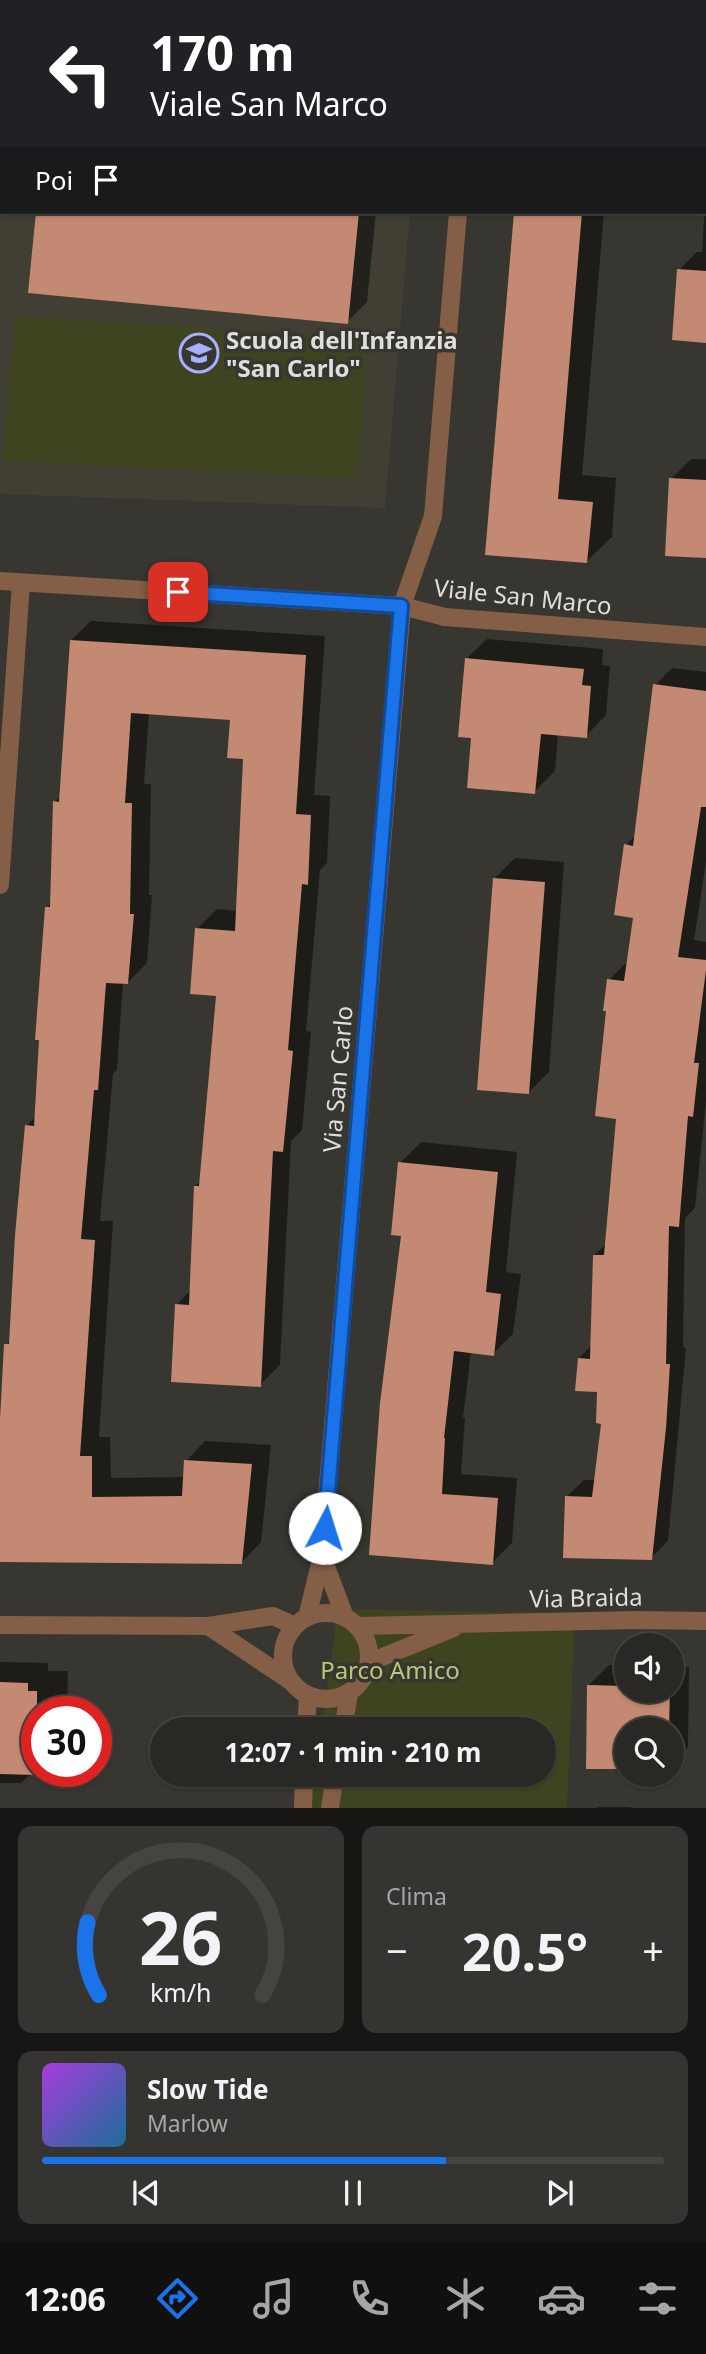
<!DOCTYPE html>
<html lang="it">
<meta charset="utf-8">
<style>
body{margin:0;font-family:"Noto Sans",sans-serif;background:#353431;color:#f1f3f6;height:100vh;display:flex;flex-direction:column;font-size:26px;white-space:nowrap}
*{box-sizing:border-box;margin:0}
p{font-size:23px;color:#a5a6a6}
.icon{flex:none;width:38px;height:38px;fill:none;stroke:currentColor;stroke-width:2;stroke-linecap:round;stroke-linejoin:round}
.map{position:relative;height:1808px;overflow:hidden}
.drawer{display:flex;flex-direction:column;gap:18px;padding:18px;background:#171614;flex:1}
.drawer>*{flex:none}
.guide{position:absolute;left:0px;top:0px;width:707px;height:214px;box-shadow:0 2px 5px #0004,0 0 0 2px #454441;background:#202124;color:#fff;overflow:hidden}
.fabs{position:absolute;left:614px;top:1633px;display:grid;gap:14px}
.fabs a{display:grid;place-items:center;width:70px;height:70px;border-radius:50%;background:#292824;box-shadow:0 2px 5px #0004,0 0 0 2px #454441;font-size:35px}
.speed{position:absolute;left:21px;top:1696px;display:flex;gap:14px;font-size:35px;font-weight:700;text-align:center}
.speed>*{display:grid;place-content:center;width:91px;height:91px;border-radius:50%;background:#292824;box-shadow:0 2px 5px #0004,0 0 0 2px #454441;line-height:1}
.speed .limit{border:10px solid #d22;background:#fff;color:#111}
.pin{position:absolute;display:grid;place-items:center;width:60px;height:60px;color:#fff;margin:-30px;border-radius:14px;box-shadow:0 4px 10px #0006}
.me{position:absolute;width:77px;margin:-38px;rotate:5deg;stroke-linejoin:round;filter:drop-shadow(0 0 5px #0008)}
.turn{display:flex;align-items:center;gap:24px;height:147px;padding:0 35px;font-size:32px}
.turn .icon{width:91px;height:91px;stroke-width:2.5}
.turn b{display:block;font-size:49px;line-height:60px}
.then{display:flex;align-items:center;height:66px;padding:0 35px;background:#0003;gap:14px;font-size:26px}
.big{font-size:52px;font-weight:700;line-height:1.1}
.drawer .widget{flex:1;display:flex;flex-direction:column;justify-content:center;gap:10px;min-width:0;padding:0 24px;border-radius:14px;background:#353431}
.drawer .dial{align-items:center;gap:0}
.dial svg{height:182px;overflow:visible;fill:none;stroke:#454441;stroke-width:7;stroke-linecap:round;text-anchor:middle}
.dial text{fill:#f1f3f6;stroke:none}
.song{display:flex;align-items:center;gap:21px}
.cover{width:84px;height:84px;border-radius:10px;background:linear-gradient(135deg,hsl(280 70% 55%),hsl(200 70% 35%))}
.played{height:7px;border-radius:4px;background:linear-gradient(90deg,#1a73e8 65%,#454441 65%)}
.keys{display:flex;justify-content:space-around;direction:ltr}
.heat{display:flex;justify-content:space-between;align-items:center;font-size:38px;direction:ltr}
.drawer .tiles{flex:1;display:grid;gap:18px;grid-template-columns:1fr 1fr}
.widget:last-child{grid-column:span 2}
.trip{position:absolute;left:150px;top:1717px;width:406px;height:70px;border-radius:35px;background:#292824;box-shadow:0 2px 5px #0004,0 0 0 2px #454441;font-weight:700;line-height:70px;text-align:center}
.tabs{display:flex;height:112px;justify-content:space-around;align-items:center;background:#10100e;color:#a5a6a6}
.tabs .icon{width:49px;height:49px}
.tabs .selected{color:#1a73e8}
.tabs b{font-size:32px;color:#f1f3f6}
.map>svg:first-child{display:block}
</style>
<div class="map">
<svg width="706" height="1808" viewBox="0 0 706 1808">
<rect width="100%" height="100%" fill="#373630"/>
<path fill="#413f34" d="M 0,65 L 2,212 L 410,212 L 385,508 L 0,494 Z"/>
<path fill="#3e4420" d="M 15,316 L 368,339 L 358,478 L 2,461 Z
M 338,1609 L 575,1613 L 567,1808 L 309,1808 L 314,1775 L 544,1774 L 544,1729 L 321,1729 Z"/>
<path fill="#0007" d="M 217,0 L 306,0 L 217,2 Z
M 703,0 L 706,0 L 706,69 L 705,2 Z
M 706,189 L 706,341 L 679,270 L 697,252 L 702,252 Z
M 38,212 L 376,212 L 367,302 L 347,322 L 30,291 Z
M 515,212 L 604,212 L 582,475 L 616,478 L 612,537 L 587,561 L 486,553 Z
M 691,459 L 706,459 L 706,557 L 671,479 Z
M 91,621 L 325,636 L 314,795 L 330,796 L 327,863 L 320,870 L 306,1031 L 311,1032 L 302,1130 L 291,1141 L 280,1365 L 260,1385 L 176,1305 L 191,1290 L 195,1186 L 202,1180 L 218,995 L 197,929 L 217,909 L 237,911 L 245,758 L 232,718 L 149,713 L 144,784 L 151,784 L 149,895 L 152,895 L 147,963 L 127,983 L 123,982 L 117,1069 L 113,1074 L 100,1221 L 113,1221 L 99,1437 L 110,1437 L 111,1478 L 185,1477 L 186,1461 L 205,1441 L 271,1445 L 261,1542 L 242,1562 L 0,1561 L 0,1451 L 6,1345 L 11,1339 L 27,1126 L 36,1116 L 47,908 L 52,902 L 55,802 L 61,796 L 71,640 Z
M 487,639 L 603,649 L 602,665 L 610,666 L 606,715 L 586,736 L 558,734 L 555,771 L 534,792 L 473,737 L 466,659 Z
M 672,668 L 706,672 L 706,862 L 694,940 L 706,942 L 706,1101 L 695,1208 L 685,1218 L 683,1347 L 686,1348 L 668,1541 L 651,1558 L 566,1497 L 584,1480 L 596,1480 L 603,1422 L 599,1390 L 579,1358 L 592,1345 L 594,1255 L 607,1243 L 618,1117 L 608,1010 L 609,980 L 626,963 L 629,963 L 634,916 L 626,845 L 636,835 L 655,685 Z
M 515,858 L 564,862 L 549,1072 L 529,1092 L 494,879 Z
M 421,1142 L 517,1152 L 506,1272 L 521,1274 L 513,1334 L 493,1354 L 471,1351 L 463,1418 L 465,1418 L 461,1474 L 517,1478 L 512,1543 L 492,1563 L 371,1553 L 403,1234 L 400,1163 Z
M 0,1662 L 48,1663 L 48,1671 L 68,1671 L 67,1712 L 37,1712 L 37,1771 L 42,1771 L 32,1773 L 21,1783 L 0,1783 Z
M 609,1665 L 626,1666 L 626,1690 L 672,1690 L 672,1666 L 689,1667 L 688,1747 L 672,1763 L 672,1729 L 626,1729 L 626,1767 L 588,1767 L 588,1686 Z
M 598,1807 L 631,1807 L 631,1808 L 597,1808 Z"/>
<path fill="#c38972" d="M 36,212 L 359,212 L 348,324 L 28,293 Z
M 514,212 L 582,212 L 558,499 L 593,502 L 587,563 L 485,555 Z
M 677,269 L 706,271 L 706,343 L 672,340 Z
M 669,478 L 706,480 L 706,558 L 665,556 Z
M 70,640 L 306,655 L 296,814 L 311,815 L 308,885 L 302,884 L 288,1050 L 293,1051 L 283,1152 L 273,1151 L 261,1387 L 171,1382 L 175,1304 L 189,1305 L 194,1186 L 199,1186 L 216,996 L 190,994 L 195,928 L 235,931 L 243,759 L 227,758 L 230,720 L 131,713 L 125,803 L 132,803 L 130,914 L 134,914 L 128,984 L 106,983 L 98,1090 L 94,1090 L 81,1239 L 95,1240 L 80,1456 L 92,1456 L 92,1497 L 182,1496 L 184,1460 L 252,1464 L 242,1564 L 0,1562 L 0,1419 L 4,1344 L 9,1344 L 15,1235 L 25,1125 L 34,1126 L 39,1040 L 35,1040 L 45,907 L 50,907 L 53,801 L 59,802 Z
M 465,658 L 584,669 L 582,685 L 591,686 L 587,738 L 541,734 L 535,794 L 467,788 L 471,738 L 458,737 Z
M 653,684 L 706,691 L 706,807 L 701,807 L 678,957 L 706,960 L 706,970 L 694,1063 L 699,1063 L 693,1117 L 688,1116 L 679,1227 L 669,1226 L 666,1364 L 670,1364 L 666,1428 L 652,1560 L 563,1558 L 565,1496 L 592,1497 L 601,1424 L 596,1423 L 597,1392 L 575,1391 L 578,1358 L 590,1359 L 593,1255 L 604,1255 L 616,1119 L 595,1116 L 606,1011 L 603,1011 L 607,979 L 624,981 L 633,918 L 614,915 L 624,844 L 633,846 Z
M 493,878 L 545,882 L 529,1094 L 477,1090 Z
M 398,1162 L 498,1172 L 486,1292 L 501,1294 L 494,1356 L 454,1351 L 444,1438 L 445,1438 L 442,1494 L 498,1498 L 493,1565 L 369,1555 L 380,1403 L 401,1236 L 391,1235 Z
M 0,1682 L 28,1683 L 28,1691 L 37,1691 L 37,1775 L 0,1774 Z
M 587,1685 L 626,1686 L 626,1690 L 670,1690 L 669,1729 L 626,1729 L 626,1769 L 586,1769 Z"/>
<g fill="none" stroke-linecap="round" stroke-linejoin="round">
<path stroke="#855e47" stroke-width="18" d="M 475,2 L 475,0
M 0,581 L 402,606 L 445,617 L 706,637
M 0,885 L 21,583
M 322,1556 L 345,1617
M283 1656a43 43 0 1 1 86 0a43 43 0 1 1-86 0Z
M 307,1617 L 322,1556 L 402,606 L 433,516 L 458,212
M 0,1625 L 208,1626 L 273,1616 L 295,1626
M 208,1626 L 289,1680
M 358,1626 L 636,1620 L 706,1621
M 370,1662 L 454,1628
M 306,1729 L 308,1696
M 343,1729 L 349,1694
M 303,1808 L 304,1774
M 330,1808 L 335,1774"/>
</g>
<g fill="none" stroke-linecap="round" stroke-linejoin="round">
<defs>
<path id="route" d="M 178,592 L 401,606 L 325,1528"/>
</defs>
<use href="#route" stroke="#114b97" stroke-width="18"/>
<use href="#route" stroke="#1a73e8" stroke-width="12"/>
</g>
<defs>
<symbol id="school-ring" viewBox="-11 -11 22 22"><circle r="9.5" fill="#373630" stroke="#a4b1fc" stroke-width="1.5"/><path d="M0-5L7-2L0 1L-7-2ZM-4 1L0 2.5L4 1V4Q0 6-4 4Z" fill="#a4b1fc"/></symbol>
</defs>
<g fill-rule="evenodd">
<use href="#school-ring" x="177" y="331" width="44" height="44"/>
</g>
<g text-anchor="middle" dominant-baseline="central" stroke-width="7" stroke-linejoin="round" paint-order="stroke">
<g font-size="24" font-weight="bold" fill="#dfdedb" stroke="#373630" text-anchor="start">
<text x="226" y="339">Scuola dell'Infanzia<tspan x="226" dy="28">"San Carlo"</tspan></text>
</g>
<g font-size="24" fill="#dfdedb" stroke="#373630">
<text transform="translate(523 596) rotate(6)">Viale San Marco</text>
<text transform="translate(337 1079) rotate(-85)">Via San Carlo</text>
<text transform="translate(586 1597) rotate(-1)">Via Braida</text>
</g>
<g font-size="24" fill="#bac875" stroke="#373630">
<text x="390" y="1669">Parco Amico</text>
</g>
</g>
</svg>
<div class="fabs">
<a><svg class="icon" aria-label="sound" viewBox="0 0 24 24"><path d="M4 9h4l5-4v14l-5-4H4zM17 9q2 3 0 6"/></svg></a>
<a><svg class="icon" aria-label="search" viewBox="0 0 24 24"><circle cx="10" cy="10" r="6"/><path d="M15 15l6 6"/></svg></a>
</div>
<div class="speed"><div class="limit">30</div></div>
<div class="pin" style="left:178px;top:592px;background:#d93025"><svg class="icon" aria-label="arrive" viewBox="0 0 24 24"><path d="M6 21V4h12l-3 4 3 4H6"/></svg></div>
<svg class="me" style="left:325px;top:1528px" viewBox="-20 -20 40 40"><circle r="19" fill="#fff"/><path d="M0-13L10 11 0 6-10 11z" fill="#1a73e8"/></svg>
<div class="trip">12:07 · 1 min · 210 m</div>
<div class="guide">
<div class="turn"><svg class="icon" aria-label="left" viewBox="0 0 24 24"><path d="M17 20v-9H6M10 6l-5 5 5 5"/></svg><div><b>170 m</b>Viale San Marco</div></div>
<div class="then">Poi<svg class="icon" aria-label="arrive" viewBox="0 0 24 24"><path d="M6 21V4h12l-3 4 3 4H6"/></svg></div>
</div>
</div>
<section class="drawer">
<div class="tiles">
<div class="widget dial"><svg viewBox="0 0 100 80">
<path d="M14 69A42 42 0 1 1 86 69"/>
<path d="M14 69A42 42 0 0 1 9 37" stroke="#1a73e8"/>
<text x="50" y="56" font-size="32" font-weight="700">26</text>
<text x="50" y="72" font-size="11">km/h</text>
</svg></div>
<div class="widget"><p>Clima</p>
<div class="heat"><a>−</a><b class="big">20.5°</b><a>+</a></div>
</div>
<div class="widget">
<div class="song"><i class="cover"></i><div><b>Slow Tide</b><p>Marlow</p></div></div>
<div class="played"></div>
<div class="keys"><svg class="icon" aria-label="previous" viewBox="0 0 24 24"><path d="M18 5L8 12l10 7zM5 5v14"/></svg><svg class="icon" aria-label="pause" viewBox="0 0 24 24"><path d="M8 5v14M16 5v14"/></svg><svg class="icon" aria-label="next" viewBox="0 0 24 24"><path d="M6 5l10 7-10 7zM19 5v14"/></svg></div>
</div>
</div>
</section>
<nav class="tabs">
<b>12:06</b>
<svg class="icon selected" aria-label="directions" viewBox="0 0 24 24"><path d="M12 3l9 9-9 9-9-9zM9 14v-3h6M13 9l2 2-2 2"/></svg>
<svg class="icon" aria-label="music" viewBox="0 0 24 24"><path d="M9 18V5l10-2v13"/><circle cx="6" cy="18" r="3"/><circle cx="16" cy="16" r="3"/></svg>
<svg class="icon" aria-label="phone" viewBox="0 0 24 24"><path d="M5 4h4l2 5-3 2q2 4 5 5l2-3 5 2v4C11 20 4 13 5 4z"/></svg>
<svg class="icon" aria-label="climate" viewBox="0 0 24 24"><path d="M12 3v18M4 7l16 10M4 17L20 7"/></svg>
<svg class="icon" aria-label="car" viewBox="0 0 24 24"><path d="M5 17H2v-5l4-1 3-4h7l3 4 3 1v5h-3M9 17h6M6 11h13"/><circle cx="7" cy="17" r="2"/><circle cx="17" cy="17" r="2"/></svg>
<svg class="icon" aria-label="filters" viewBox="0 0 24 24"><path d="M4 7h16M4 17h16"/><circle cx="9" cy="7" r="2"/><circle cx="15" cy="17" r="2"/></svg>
</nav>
